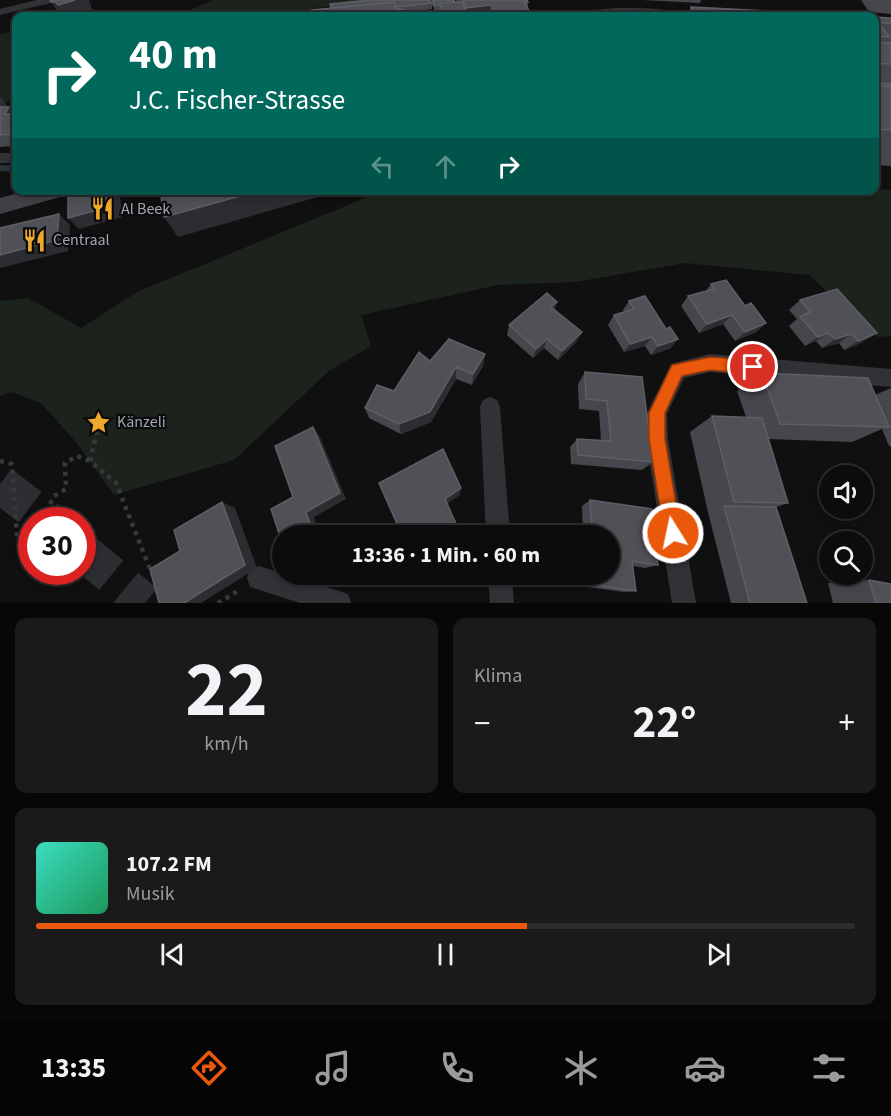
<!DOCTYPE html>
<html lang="de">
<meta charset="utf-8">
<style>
body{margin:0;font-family:"Source Sans 3",sans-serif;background:#1a1a1b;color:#f1f3f6;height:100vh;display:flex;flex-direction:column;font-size:22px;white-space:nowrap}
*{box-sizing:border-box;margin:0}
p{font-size:20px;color:#9a9b9d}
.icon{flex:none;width:33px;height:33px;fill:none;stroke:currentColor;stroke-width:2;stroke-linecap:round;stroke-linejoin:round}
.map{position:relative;height:603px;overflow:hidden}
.sheet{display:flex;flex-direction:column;gap:15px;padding:15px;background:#070707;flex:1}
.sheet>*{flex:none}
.guide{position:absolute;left:12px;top:12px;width:867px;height:183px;border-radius:12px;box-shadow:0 3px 9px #0003,0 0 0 2px #2c2c2e;background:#00695c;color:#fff;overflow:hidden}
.tools{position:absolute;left:819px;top:465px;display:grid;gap:12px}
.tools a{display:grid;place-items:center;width:54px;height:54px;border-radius:50%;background:#0c0c0d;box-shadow:0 3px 9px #0003,0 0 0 2px #2c2c2e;font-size:30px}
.speed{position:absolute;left:18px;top:507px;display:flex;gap:12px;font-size:30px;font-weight:700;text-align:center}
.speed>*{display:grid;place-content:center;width:78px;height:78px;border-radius:50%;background:#0c0c0d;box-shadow:0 3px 9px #0003,0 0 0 2px #2c2c2e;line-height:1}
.speed .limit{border:9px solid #d22;background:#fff;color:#111}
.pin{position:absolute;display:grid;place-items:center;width:51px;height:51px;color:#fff;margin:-26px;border:3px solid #fff;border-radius:50%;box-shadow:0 2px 6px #0007}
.me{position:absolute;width:66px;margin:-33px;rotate:350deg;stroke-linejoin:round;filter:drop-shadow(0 0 4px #0008)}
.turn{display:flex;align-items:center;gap:21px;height:126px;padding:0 18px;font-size:27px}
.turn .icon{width:78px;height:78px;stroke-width:2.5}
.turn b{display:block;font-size:42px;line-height:51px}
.lanes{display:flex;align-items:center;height:57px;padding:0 18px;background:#0003;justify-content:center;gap:30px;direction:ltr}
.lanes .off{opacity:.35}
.big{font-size:45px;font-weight:700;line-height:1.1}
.sheet .widget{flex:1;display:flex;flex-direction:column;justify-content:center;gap:9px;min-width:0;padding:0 21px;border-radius:12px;background:#1a1a1b}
.sheet .dial{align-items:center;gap:0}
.dial b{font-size:78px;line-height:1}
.song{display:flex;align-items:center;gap:18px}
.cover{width:72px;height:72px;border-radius:9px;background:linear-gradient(135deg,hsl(170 70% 55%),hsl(150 70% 35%))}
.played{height:6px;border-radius:3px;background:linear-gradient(90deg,#ea580c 60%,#2c2c2e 60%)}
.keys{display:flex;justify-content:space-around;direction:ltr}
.heat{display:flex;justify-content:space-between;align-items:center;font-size:33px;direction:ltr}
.sheet .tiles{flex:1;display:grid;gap:15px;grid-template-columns:1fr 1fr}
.widget:last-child{grid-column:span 2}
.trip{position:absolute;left:272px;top:525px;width:348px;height:60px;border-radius:30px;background:#0c0c0d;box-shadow:0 3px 9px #0003,0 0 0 2px #2c2c2e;font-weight:700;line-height:60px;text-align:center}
.dock{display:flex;height:96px;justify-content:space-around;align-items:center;background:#050505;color:#9a9b9d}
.dock .icon{width:42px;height:42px}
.dock .selected{color:#ea580c}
.dock b{font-size:27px;color:#f1f3f6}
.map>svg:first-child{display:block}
</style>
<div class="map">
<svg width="891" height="603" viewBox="0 0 891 603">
<rect width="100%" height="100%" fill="#101011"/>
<path fill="#1c231d" d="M 212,0 L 382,0 L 314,8 L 313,16 L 139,16 L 185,12 Z
M 16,31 L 16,100 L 0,103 L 0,34 Z
M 875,189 L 891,190 L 891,336 L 877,337 L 809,275 L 685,263 L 575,282 L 498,285 L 361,315 L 371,346 L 329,371 L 234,460 L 114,495 L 76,442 L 41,403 L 11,392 L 0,396 L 0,301 L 28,298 L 81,328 L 137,292 L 382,191 Z"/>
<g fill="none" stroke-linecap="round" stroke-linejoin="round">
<path stroke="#293239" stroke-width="6" d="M 0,168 L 16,169"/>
<path stroke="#2d2e31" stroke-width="38" stroke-dasharray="38 19" stroke-linecap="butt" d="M 0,484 L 47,520
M 82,551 L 145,603"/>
<path stroke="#37393d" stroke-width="4.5" stroke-dasharray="4 5" stroke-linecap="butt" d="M 99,422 L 90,461 L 116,483 L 152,574
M 0,461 L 12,464 L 17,537 L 32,533
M 42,520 L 54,496 L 66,489 L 65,463 L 77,456 L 90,461
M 218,603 L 241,589"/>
<path fill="#313236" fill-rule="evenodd" d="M 616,8 C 639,8 666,7 687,16 L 678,16 L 650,12 L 633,11 L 600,12 L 560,16 L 546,16 L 549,14 Z"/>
<path fill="#313236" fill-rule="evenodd" d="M 37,0 L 57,0 L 55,2 L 0,15 L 0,9 Z
M 0,153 L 16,153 L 16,163 L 0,163 Z
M 710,354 L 891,369 L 891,387 L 710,372 L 684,378 L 667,414 L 668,439 L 696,603 L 672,603 L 646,439 L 647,413 L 671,364 Z
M 490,397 L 497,400 L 500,407 L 510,536 L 486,536 L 480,407 L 483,400 Z
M 259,566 L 339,591 L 348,594 L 351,603 L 300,603 L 250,587 L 247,578 L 250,569 Z
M 488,574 L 512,574 L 514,603 L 490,603 Z"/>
<path fill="#3f4146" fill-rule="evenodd" d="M 29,190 L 70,190 L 67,195 L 0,214 L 0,198 Z"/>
</g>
<path fill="#46474c" d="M 350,0 L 430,0 L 432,3 L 432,9 L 411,12 L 331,8 L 350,2 Z
M 432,0 L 454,0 L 455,2 L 457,2 L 456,0 L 527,0 L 528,2 L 528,9 L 532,16 L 441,16 L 440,11 L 435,11 L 432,5 Z
M 642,0 L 701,0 L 700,3 Z
M 861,0 L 891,0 L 891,14 L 869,12 Z
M 691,7 L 867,16 L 657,16 L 659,13 L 688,14 Z
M 874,17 L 891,18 L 891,166 L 874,165 Z
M 0,97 L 8,107 L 15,114 L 16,114 L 16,146 L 0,147 Z
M 711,284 L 745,306 L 766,323 L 756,332 L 735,341 L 723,324 L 699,333 L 681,306 L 688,296 L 706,291 Z
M 800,300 L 863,342 L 844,350 L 839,343 L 822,348 L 816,341 L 805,346 L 789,326 L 797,319 L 789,310 Z
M 629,301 L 671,348 L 651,355 L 645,346 L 624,352 L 608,325 L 614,315 L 624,312 L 623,310 Z
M 557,302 L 554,310 L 577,341 L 558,360 L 544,348 L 533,358 L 507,335 L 509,325 Z
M 485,354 L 483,366 L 472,385 L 456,379 L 431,422 L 401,434 L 369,418 L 365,408 L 394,391 L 430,361 Z
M 585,372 L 653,462 L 642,470 L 571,464 L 570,447 L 577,439 L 601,441 L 599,411 L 579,409 L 578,384 Z
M 762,373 L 875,395 L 891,388 L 891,446 L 889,446 L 882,429 L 852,442 L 768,439 L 788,503 L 776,507 L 807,603 L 731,603 L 708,512 L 690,432 L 712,416 L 746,417 L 737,391 Z
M 590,500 L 658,565 L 645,568 L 633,566 L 636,591 L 624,592 L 538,580 L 539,574 L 609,574 L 609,536 L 541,536 L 546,530 L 583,535 L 582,506 Z
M 869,580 L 891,603 L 833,603 L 828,583 Z"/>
<path fill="#2c2d30" d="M 75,0 L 89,0 L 93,12 L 83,14 L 82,12 L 65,16 L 64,14 L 59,14 L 51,2 Z
M 350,0 L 429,0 L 352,8 Z
M 491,5 L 490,16 L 466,16 L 466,8 Z
M 0,97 L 8,107 L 0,119 Z
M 9,107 L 16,116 L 5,114 Z
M 112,190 L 116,190 L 120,196 L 122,217 L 79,229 L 68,218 Z
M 262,190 L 342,190 L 178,237 L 164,217 Z
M 59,214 L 70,225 L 68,251 L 0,268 L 0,255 Z
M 557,302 L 554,311 L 551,307 Z
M 732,315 L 723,324 L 699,333 L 707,324 Z
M 766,323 L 756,332 L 735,341 L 745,332 Z
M 582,332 L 577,341 L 558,360 L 562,351 Z
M 828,333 L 816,341 L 805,346 L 818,337 Z
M 877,333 L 863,342 L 844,350 L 858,341 Z
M 852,334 L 839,343 L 822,348 L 835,339 Z
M 652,337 L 645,346 L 624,352 L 630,344 Z
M 547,339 L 544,348 L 533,358 L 536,349 Z
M 678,339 L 671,348 L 651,355 L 658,346 Z
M 485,354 L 483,366 L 472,385 L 473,374 Z
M 456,367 L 456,379 L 431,422 L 401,434 L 399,424 Z
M 313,427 L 320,437 L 346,499 L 314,517 L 320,536 L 309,536 L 306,512 Z
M 461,488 L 460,495 L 445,505 L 445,499 Z
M 222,502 L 235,508 L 257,568 L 201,603 L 184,603 Z
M 406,530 L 408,534 L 407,536 L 402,536 Z"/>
<path fill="#505157" stroke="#5c5f65" stroke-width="1.5" d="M 50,0 L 75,0 L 58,5 L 56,2 L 51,2 Z
M 372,0 L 430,0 L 432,3 L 395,7 L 394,2 L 331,8 L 330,4 Z
M 433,0 L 454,0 L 455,2 L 440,3 L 441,5 L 435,5 Z
M 463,0 L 527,0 L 528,2 L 524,2 L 532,16 L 480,16 L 496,14 L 491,5 L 466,8 Z
M 394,2 L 395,8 L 411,12 L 411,16 L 313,16 L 312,10 Z
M 462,2 L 467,14 L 444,16 L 440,3 Z
M 691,7 L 867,16 L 660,16 L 659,13 L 694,14 Z
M 874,17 L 891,18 L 891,23 L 879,23 L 889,37 L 874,36 Z
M 874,42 L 891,43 L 891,64 L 874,63 Z
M 874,82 L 891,84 L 891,86 L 874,86 Z
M 875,85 L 891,86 L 891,130 L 874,129 L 874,88 L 877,88 Z
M 0,107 L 9,107 L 5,114 L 16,114 L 16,134 L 0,135 Z
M 89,190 L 112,190 L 113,206 L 68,218 L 68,196 Z
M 160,190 L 262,190 L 164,217 Z
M 59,214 L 57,240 L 0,255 L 0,228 Z
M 726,280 L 745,306 L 751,303 L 766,323 L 745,332 L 732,315 L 707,324 L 688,296 L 714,289 L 711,284 Z
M 837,289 L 877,333 L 858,341 L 852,334 L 835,339 L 828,333 L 818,337 L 800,317 L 810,312 L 800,300 Z
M 547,293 L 557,302 L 551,307 L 582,332 L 562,351 L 547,339 L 536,349 L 509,325 Z
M 645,296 L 666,329 L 670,327 L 678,339 L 658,346 L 652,337 L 630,344 L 614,315 L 634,309 L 629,301 Z
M 449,339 L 485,354 L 473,374 L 456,367 L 430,412 L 399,424 L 365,408 L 377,385 L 394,391 L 419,352 L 430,361 Z
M 585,372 L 642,377 L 653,462 L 578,455 L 577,439 L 611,441 L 607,401 L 586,399 Z
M 762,373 L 868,378 L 889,427 L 780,424 Z
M 712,416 L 762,418 L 788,503 L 734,502 Z
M 313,427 L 340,493 L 306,512 L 313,533 L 309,536 L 282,536 L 282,542 L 271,509 L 293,497 L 275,446 Z
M 443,449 L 461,488 L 445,499 L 461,535 L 408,536 L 406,530 L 402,535 L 379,483 Z
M 590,500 L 652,509 L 658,565 L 632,561 L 636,591 L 544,578 L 544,574 L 609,574 L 609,536 L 592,536 Z
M 222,502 L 245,565 L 184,603 L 159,603 L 150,569 L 180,551 L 174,530 Z
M 724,506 L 776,507 L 807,603 L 750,603 Z
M 546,530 L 589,536 L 546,536 Z
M 869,580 L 891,584 L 891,603 L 876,603 Z"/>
<path fill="#ea580c" stroke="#983908" stroke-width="1.5" d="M 710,357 L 753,360 L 758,362 L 760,367 L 758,372 L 753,374 L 710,370 L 682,376 L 665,413 L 665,439 L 681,533 L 679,539 L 673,542 L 666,539 L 664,533 L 649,439 L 649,413 L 672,365 Z"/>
<defs>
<symbol id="restaurant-bare" viewBox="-9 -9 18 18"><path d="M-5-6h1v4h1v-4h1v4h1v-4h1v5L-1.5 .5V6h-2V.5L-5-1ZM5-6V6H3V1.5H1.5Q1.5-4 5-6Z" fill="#eea82b" stroke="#0b0b0c" stroke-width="2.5" paint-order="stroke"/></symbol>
<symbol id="sight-bare" viewBox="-9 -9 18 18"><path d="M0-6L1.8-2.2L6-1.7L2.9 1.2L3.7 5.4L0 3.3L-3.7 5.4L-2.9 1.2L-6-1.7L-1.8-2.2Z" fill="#eea82b" stroke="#0b0b0c" stroke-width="2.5" paint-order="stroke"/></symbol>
</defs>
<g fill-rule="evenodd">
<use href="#restaurant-bare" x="86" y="192" width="33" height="33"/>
<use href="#restaurant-bare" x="18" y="224" width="33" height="33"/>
<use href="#sight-bare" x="82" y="406" width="33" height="33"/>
</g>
<g text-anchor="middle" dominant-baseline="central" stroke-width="4.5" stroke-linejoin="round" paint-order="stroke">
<g font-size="16" fill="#a1a6b2" stroke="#0b0b0c" text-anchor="start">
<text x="121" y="209">Al Beek</text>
<text x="53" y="240">Centraal</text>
<text x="117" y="422">Känzeli</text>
</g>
</g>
</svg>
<div class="tools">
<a><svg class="icon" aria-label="sound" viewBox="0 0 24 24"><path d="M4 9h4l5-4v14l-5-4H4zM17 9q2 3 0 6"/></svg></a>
<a><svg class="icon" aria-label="search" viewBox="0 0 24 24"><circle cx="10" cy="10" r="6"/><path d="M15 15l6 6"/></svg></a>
</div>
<div class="speed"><div class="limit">30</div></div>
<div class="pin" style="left:753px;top:367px;background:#d93025"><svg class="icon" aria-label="arrive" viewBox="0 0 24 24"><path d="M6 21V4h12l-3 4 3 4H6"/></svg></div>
<svg class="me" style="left:673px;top:533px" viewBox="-20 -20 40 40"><circle r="17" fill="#ea580c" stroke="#fff" stroke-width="3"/><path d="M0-11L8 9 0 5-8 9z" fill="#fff"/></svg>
<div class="trip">13:36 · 1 Min. · 60 m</div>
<div class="guide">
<div class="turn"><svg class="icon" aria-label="right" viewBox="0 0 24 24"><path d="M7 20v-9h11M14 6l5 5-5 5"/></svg><div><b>40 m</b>J.C. Fischer-Strasse</div></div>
<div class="lanes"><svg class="icon off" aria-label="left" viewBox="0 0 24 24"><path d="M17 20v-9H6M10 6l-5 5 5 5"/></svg><svg class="icon off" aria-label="ahead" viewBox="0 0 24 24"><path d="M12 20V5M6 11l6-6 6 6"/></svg><svg class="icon" aria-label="right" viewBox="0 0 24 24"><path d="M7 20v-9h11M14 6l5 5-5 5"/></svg></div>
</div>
</div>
<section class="sheet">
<div class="tiles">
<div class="widget dial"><b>22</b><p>km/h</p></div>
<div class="widget"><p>Klima</p>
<div class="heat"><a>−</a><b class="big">22°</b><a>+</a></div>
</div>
<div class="widget">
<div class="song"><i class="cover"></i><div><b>107.2 FM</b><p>Musik</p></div></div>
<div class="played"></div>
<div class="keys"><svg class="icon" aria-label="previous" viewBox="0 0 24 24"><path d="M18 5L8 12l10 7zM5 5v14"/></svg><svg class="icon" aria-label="pause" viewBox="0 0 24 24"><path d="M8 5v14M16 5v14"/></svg><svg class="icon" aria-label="next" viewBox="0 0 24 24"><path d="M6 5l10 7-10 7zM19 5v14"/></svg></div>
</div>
</div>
</section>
<nav class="dock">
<b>13:35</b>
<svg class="icon selected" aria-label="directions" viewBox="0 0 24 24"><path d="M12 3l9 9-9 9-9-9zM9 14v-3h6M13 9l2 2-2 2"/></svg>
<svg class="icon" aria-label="music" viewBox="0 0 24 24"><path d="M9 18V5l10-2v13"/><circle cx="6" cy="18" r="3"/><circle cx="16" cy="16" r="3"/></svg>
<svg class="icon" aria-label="phone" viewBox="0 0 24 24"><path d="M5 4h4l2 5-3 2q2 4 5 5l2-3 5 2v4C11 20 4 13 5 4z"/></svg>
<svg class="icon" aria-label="climate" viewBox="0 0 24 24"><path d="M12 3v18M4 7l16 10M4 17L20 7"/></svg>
<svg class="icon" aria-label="car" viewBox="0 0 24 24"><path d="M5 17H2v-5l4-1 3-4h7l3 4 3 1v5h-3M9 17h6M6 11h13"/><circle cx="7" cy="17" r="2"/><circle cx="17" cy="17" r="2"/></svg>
<svg class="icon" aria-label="filters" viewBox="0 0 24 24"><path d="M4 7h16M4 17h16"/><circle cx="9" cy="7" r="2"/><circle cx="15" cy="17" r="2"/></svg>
</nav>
